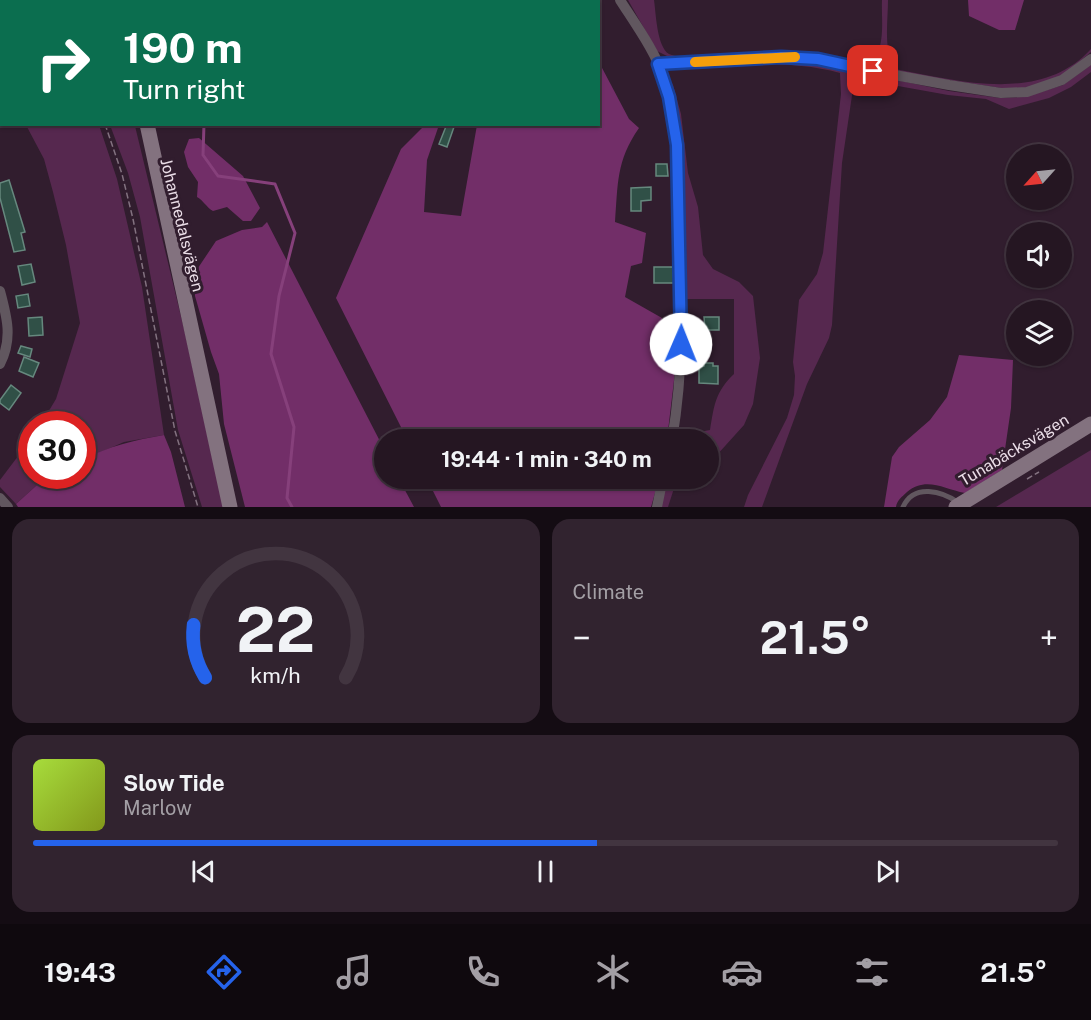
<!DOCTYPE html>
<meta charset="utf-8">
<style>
body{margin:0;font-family:"Public Sans",sans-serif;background:#31232f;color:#f1f3f6;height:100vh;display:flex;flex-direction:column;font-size:22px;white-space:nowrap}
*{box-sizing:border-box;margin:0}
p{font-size:20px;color:#a39fa5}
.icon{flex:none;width:33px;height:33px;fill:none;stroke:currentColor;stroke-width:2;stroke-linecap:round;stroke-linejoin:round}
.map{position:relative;height:507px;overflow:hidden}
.panel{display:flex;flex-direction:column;gap:12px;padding:12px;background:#140c13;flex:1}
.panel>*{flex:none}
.banner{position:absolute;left:0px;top:0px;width:600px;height:126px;box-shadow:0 2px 4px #0004,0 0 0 2px #423540;background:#0b6e4f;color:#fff;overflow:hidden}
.needle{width:39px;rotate:243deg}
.tools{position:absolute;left:1006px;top:144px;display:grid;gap:12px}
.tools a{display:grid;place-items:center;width:66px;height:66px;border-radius:50%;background:#251622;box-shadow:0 2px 4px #0004,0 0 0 2px #423540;font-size:30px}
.speed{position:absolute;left:18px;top:411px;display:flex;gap:12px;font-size:30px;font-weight:700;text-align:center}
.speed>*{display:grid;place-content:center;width:78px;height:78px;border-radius:50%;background:#251622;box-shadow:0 2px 4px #0004,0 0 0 2px #423540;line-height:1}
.speed .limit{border:9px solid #d22;background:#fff;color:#111}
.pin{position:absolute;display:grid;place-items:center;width:51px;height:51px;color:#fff;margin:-26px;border-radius:12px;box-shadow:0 3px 9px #0006}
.me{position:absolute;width:66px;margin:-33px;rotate:1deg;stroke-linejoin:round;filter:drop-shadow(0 0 4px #0008)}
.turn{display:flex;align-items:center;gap:21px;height:126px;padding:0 24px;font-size:27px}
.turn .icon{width:78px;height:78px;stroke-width:2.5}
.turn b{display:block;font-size:42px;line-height:51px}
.big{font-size:45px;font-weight:700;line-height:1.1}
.panel .widget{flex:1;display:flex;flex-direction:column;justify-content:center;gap:9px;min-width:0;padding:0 21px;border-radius:18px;background:#31232f}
.panel .dial{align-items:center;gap:0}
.dial svg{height:156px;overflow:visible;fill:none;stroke:#423540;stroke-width:7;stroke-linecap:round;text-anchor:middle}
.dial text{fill:#f1f3f6;stroke:none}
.song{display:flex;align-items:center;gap:18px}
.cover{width:72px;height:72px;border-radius:9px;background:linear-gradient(135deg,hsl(80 70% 55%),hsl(70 70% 35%))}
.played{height:6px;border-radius:3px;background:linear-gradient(90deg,#2563eb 55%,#423540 55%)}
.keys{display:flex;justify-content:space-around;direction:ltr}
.heat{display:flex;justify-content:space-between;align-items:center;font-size:33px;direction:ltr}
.panel .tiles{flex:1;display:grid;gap:12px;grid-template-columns:1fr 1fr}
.widget:last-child{grid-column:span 2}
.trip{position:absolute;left:374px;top:429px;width:345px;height:60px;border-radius:30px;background:#251622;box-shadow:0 2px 4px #0004,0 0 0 2px #423540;font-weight:700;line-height:60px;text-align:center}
.tab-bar{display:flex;height:96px;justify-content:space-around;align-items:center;background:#0f090e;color:#a39fa5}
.tab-bar .icon{width:42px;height:42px}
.tab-bar .selected{color:#2563eb}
.tab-bar b{font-size:27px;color:#f1f3f6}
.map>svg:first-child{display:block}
</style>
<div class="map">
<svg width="1091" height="507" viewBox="0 0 1091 507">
<rect width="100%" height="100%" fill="#311d2e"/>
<path fill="#56284f" d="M 0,0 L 48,1 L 2,2 L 1,54 Z
M 628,0 L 654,0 C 656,14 657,47 669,54 C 676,57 685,57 693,58 L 671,58 L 657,51 Z
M 882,0 L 888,0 C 888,22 883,50 895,69 C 959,81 1041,104 1091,49 L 1091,52 L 1060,78 L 1025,89 L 1001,88 L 875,69 L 838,59 L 868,64 C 887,52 881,20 882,0 Z
M 722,63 L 815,63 L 949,91 L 1000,98 L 1025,97 L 1063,85 L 1091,65 L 1091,72 L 1071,87 L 1049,98 L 1009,109 L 986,99 L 948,95 L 859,79 L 854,82 L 842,163 L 832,325 L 829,338 L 807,384 L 762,507 L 744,507 L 748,495 L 787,418 L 794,395 L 795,376 L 793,362 L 799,300 L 817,274 L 823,253 L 841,94 L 840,73 C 789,59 735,65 682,67 Z
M 669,78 L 673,85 L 681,114 L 688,173 L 698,207 L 703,255 L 713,269 L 739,282 L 753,296 L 760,358 L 753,404 L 744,425 L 716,456 L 708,455 L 708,440 L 676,439 L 677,436 L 710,430 C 714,406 715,392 734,374 L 734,299 L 687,299 L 686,245 L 680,144 Z
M 133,124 L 135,126 L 185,333 L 223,507 L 202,507 L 178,430 L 140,217 L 128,173 L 110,125 Z
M 26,125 L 99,125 L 117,179 L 142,287 L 164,435 L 124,442 L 83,460 L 82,424 L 41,424 L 56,399 L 80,323 L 66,245 L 53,192 L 44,159 Z
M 31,439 L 32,476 L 55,476 L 37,485 L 16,504 L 0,487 L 0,480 Z
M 1091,450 L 1091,507 L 996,507 Z
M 667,479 L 677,479 L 668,507 L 660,507 Z"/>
<path fill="#722e68" d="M 968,0 L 1024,0 L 1015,30 L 999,30 L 969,16 Z
M 598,66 L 601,66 L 629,119 L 639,128 C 616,161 618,184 615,222 L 646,233 L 642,263 L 631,266 L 625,297 L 662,318 L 663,345 L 678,347 L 667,439 L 407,439 L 336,298 L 401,149 L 425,125 L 439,125 L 427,160 L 424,212 L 461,216 L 477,125 L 598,124 Z
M 199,138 L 243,176 L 260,208 L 251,221 L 243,221 L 227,207 L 213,211 C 206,207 204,201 197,197 L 198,182 L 188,167 L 184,152 L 189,139 Z
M 267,222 L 384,449 L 384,478 L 399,479 L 414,507 L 245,507 L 224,424 L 219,374 L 211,352 L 195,296 L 194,274 L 216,241 L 242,230 L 262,227 Z
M 959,355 L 1013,360 L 1011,408 L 1002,470 L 965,493 C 944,489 926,476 907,492 C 902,497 897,500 896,507 L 884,507 L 892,457 L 899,447 L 930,420 L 947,397 Z
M 164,435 L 171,452 L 185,507 L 18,507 L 16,504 L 37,485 L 55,476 L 82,476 L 83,460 C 108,446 135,440 164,435 Z
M 427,479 L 659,479 L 651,507 L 441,507 Z"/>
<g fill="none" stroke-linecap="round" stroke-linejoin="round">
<path stroke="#86407b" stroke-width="3" d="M 158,0 L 158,2
M 204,124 L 203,155 L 218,176 L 275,184 L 295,233 L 279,296 L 271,354 L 294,427 L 287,498 L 292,507"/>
</g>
<path fill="#305047" stroke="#66887e" stroke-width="1.5" d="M 447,124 L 455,124 L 447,147 L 439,144 Z
M 656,164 L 667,164 L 668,176 L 656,176 Z
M 9,180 L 25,232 L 21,233 L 25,250 L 14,252 L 0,198 L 0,183 Z
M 651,187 L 651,200 L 641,201 L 641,211 L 631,211 L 631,188 Z
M 31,264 L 35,282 L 22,285 L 18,266 Z
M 654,267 L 673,267 L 674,283 L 654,283 Z
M 28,294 L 30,306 L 18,308 L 16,296 Z
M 42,317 L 43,335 L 29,336 L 28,318 Z
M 704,317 L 719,317 L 719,330 L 705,330 Z
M 666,330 L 674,330 L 674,339 L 666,339 Z
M 21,346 L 32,349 L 30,357 L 18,353 Z
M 24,357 L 39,363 L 33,377 L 19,371 Z
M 704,363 L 713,363 L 713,366 L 718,366 L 718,384 L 699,383 L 699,366 L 704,366 Z
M 11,385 L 21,393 L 9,410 L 0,403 L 0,400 Z"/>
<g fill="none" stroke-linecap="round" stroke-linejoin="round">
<path stroke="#837280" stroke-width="1.5" stroke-dasharray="6 3" stroke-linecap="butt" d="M 57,0 L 58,2
M 105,124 L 122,174 L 133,219 L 175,431 L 198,507
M 1027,479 L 1039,472"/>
<path stroke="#61575f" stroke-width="5" d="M 476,2 L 477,0
M 903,507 C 914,483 942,491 959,503"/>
<path stroke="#61575f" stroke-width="10" d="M 620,0 C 636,25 655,51 665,80 C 680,121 678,168 680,211 C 682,288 685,364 672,440
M 658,64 L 723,59 L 802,58 L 949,85 L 1001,93 L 1027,92 L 1062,80 L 1091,59
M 0,291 C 7,317 13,339 0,364
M 0,498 L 8,507
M 657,507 L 663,478"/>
<path stroke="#83727f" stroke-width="15" d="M 111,0 L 112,2
M 147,124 L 230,507
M 956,507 L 1091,424"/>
</g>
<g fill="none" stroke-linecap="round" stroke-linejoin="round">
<defs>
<path id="route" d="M 681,344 L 677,145 L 669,97 L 658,64 L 781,57 L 818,59 L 873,71"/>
</defs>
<use href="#route" stroke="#184099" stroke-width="15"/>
<use href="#route" stroke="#2563eb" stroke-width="10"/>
<path stroke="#f59e0b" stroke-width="10" d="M 695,62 L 795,57"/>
</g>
<g text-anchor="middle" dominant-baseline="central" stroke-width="6" stroke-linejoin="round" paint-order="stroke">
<g font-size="16" fill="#ebdee8" stroke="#311d2e">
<text transform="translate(182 225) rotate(76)">Johannedalsvägen</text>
<text transform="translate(1014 450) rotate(-31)">Tunabäcksvägen</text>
</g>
</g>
</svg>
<div class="tools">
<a><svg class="needle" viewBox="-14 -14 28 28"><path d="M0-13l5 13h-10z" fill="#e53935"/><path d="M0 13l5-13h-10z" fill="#a39fa5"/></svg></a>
<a><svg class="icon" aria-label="sound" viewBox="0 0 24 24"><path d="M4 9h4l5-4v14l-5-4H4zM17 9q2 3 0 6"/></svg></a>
<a><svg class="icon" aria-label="layers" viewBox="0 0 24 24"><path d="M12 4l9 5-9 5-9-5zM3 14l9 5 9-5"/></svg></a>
</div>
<div class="speed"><div class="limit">30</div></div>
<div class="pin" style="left:873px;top:71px;background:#d93025"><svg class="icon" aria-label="arrive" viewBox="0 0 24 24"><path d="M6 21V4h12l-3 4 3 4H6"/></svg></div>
<svg class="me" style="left:681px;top:344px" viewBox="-20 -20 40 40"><circle r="19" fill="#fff"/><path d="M0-13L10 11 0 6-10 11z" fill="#2563eb"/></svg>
<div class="trip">19:44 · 1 min · 340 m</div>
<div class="banner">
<div class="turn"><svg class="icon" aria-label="right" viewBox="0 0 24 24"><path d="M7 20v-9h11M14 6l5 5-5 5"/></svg><div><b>190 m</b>Turn right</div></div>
</div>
</div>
<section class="panel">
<div class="tiles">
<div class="widget dial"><svg viewBox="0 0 100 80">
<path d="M14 69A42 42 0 1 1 86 69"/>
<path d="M14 69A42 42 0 0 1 8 42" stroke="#2563eb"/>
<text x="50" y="56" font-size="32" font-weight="700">22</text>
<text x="50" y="72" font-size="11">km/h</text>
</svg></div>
<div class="widget"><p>Climate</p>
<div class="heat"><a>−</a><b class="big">21.5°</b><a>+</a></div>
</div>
<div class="widget">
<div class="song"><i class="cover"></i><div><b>Slow Tide</b><p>Marlow</p></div></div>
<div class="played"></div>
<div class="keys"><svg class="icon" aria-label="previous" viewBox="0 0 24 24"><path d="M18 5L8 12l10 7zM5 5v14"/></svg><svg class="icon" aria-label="pause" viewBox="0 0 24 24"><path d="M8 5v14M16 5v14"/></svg><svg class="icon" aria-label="next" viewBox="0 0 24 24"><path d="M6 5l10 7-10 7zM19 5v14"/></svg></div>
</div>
</div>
</section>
<nav class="tab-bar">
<b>19:43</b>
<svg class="icon selected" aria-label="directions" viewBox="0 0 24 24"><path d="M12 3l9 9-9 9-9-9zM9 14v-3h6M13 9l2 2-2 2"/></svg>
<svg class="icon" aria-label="music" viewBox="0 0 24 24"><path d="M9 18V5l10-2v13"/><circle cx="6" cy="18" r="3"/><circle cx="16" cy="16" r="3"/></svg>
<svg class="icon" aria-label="phone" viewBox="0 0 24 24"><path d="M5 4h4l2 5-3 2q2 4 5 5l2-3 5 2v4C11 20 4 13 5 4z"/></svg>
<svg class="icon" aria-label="climate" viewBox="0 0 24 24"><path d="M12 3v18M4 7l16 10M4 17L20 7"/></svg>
<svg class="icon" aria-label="car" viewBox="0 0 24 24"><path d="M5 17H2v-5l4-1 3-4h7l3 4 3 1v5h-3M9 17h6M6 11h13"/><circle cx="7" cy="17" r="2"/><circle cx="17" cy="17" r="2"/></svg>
<svg class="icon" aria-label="filters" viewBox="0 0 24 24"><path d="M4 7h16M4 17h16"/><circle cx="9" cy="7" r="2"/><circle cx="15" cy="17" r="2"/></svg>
<b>21.5°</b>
</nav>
